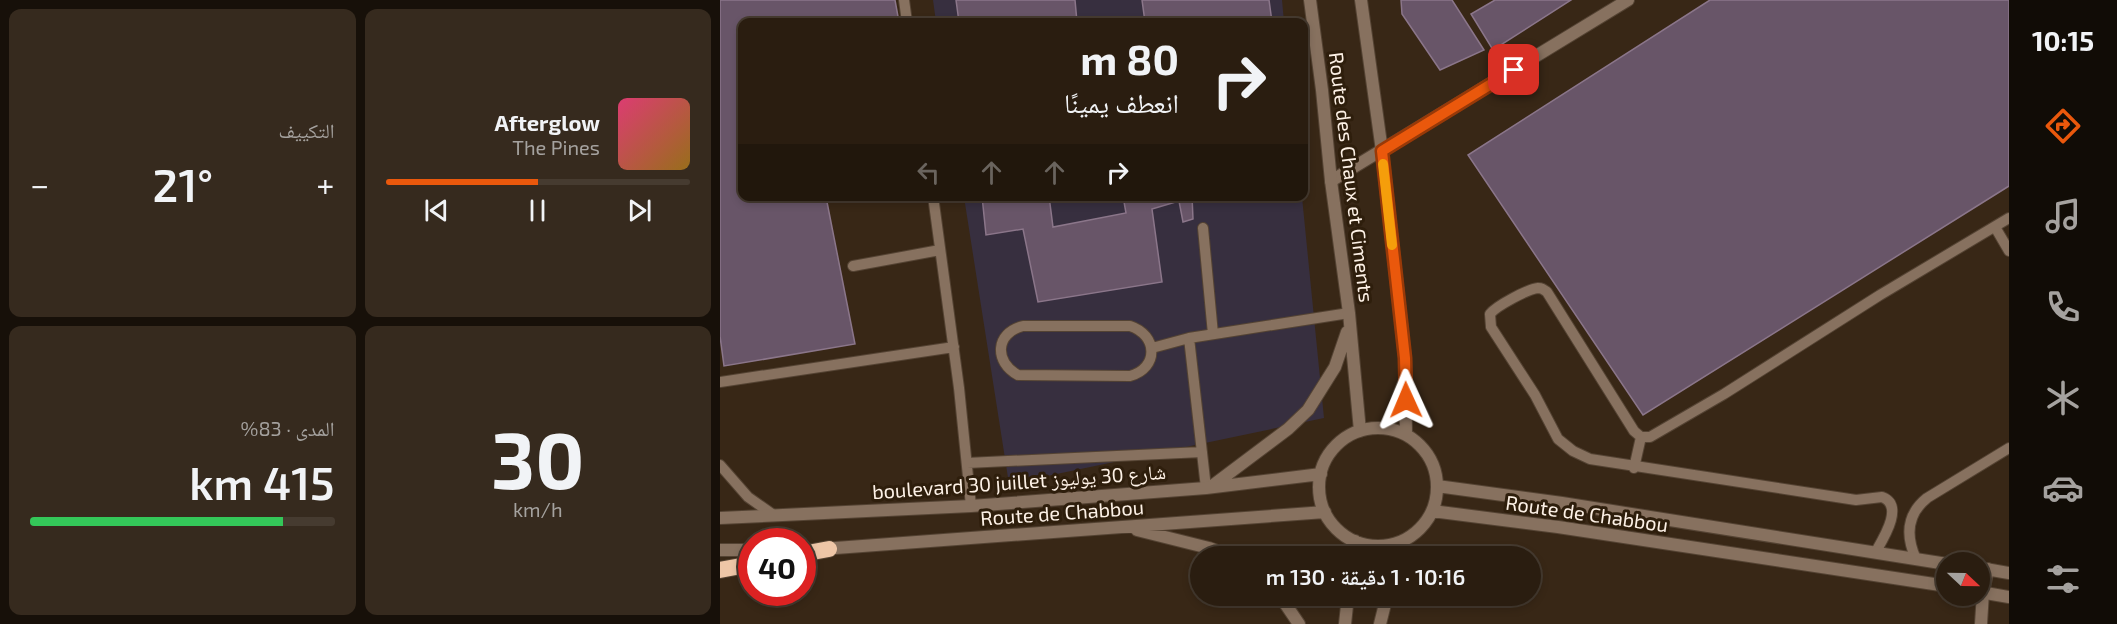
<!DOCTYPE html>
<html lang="ar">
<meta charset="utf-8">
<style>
body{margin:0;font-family:"Exo 2","Noto Naskh Arabic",sans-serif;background:#362a1e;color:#f1f3f6;direction:rtl;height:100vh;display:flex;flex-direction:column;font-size:22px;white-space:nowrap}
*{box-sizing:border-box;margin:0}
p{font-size:20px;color:#a5a29f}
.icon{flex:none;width:33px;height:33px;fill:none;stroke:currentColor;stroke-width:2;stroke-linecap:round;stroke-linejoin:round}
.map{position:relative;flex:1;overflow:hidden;direction:ltr}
.side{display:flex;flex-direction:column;gap:9px;padding:9px;background:#171009;width:720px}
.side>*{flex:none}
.hud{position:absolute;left:18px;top:18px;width:570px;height:183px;border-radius:12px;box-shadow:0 3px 9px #0003,0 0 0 2px #463b30;direction:rtl;background:#2a1d10;color:#f1f3f6;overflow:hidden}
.needle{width:39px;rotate:112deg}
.fabs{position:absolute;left:1216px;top:552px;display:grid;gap:12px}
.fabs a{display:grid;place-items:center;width:54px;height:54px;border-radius:50%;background:#2a1d10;box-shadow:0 3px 9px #0003,0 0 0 2px #463b30;font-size:30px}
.speed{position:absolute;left:18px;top:528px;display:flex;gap:12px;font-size:30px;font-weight:700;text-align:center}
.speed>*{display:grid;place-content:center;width:78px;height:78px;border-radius:50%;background:#2a1d10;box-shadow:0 3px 9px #0003,0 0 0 2px #463b30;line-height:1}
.speed .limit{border:9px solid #d22;background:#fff;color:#111}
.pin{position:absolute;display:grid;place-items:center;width:51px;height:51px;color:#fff;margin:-26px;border-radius:12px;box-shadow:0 3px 9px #0006}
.me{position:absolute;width:66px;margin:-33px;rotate:359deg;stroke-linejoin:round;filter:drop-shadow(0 0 4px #0008)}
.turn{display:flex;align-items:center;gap:21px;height:126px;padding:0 30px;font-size:27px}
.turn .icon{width:78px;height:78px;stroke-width:2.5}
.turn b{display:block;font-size:42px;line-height:51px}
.lanes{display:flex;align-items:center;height:57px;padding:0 30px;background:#0003;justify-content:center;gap:30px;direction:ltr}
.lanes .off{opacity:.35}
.big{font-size:45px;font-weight:600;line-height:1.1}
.side .widget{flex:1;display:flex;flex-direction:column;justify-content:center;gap:9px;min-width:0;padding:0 21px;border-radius:12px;background:#362a1e}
.side .dial{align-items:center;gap:0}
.dial b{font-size:78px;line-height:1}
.song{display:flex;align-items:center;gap:18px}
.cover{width:72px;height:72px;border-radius:9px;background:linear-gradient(135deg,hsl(340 70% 55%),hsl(40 70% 35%))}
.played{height:6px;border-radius:3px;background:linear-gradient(90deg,#ea580c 50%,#463b30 50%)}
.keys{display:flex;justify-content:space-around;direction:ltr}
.heat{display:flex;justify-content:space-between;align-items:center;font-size:33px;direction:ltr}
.charge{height:9px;border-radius:4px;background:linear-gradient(90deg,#34c759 83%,#463b30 0)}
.side .tiles{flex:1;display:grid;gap:9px;grid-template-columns:repeat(2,1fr)}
.trip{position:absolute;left:470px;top:546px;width:351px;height:60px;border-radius:30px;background:#2a1d10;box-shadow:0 3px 9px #0003,0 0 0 2px #463b30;font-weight:600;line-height:60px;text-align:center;direction:rtl}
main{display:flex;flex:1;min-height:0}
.dock{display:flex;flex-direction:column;width:108px;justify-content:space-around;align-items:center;background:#110c06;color:#a5a29f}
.dock .icon{width:42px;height:42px}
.dock .on{color:#ea580c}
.dock b{font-size:27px;color:#f1f3f6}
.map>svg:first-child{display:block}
</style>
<main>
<nav class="dock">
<b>10:15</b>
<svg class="icon on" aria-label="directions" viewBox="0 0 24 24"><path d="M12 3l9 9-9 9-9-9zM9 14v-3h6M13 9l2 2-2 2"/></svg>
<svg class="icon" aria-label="music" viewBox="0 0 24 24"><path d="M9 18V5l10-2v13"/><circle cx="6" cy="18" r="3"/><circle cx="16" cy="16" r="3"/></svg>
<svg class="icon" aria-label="phone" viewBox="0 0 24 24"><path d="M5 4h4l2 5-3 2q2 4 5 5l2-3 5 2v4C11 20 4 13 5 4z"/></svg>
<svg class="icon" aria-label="climate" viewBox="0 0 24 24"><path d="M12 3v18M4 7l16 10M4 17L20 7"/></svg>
<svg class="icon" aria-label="car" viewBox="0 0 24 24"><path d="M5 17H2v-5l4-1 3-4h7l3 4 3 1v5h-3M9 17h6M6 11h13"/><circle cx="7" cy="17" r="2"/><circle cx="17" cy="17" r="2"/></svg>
<svg class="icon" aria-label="filters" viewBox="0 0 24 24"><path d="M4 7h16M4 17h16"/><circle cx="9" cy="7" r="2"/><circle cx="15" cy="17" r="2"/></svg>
</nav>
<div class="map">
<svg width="1289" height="624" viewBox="0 0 1289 624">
<rect width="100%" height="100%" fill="#382716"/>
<path fill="#372f3f" d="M 213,0 L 562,0 L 564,22 L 216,22 Z
M 244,197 L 582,197 L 604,418 L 289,484 Z"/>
<path fill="#685568" stroke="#8b768a" stroke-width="1.5" d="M 0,0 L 175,0 L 179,22 L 22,22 L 22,196 L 142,196 L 107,202 L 135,344 L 4,366 L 0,336 Z
M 236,0 L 355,0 L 357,22 L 239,22 Z
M 422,0 L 549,0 L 552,22 L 425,22 Z
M 681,0 L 732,0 L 764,50 L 720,70 L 682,14 Z
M 775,0 L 851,0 L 773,50 L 751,14 Z
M 990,0 L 1289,0 L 1289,186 L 923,415 L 748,155 Z
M 262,196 L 329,196 L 333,227 L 406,213 L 403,196 L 472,196 L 473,219 L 463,222 L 459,201 L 432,209 L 442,282 L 318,302 L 303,229 L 266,235 Z"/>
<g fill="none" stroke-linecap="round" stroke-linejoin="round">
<defs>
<path id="service" d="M 184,0 L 187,22
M 213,196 L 239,388 L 251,506
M 1275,227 L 1289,251
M 483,228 L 493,334
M 133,266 L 220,250
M 303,326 L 410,326 C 438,335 439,368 410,376 L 298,375 C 274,362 275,333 303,326 Z
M 469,338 L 486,488
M 432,348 L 469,338 L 629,313
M 0,382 L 234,347
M 247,463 L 482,452
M 0,465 L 28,497 L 55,516
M 914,468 L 921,437
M 1155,553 C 1163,539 1185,505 1162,497 L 1136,500 L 1123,498 L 870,459 L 853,451 L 838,439 L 815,395 L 771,327 L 770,314 C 776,306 808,289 818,288 C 822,288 823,289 827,292 L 914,431 L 921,437 L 930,437 L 1004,394 L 1160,295 L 1289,218
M 1196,559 C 1186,537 1186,515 1207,498 L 1289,448"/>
<path id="minor" d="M 611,181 L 908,0
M 1261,624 L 1263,592 L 1268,569"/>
<path id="tertiary" d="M 590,0 L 602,90 L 611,181 L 629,313 L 640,431
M 641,0 L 662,151 L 685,358 L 686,435
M599 487a59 59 0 1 1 118 0a59 59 0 1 1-118 0Z
M 492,486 L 568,429 L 588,410 L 615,367 L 627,332
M 717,486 L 842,503 L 1227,564
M 712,511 L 838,527 L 1227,586
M 0,518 L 251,506 L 486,488 L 601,474
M 417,530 L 489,548 L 511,556
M 102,549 L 605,512
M 0,550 L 32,550
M 633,556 L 635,541
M 1260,568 L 1289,573
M 1260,592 L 1289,597
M 560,596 L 579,624
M 625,624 L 628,596
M 660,624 L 667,596"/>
<path id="trunk" d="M 82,554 L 109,549
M 0,570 L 32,564"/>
</defs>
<use href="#service" stroke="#544333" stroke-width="12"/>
<use href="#minor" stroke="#544333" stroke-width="14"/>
<use href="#tertiary" stroke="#544333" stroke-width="14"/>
<use href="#trunk" stroke="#544333" stroke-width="18"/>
<use href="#service" stroke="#87715f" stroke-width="10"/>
<use href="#minor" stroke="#87715f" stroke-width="12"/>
<use href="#tertiary" stroke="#87715f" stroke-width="12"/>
<use href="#trunk" stroke="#eec6a7" stroke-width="16"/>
</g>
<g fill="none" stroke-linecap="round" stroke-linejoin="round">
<defs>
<path id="route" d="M 686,400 L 685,358 L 662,151 L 794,70"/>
</defs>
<use href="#route" stroke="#983908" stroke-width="15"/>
<use href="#route" stroke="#ea580c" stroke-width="10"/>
<path stroke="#f59e0b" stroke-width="10" d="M 663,164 L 672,245"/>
</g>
<g text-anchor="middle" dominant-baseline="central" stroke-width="6" stroke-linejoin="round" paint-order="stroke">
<g font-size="20" fill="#fdf1e6" stroke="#2e1e0c">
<text transform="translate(632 177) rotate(83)">Route des Chaux et Ciments</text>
<text transform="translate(299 481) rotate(-4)">boulevard 30 juillet شارع 30 يوليوز</text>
<text transform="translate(342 512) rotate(-4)">Route de Chabbou</text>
<text transform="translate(867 513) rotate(8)">Route de Chabbou</text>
</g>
</g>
</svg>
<div class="fabs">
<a><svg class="needle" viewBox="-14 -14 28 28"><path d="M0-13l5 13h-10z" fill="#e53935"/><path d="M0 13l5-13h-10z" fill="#a5a29f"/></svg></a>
</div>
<div class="speed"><div class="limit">40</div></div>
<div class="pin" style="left:794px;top:70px;background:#d93025"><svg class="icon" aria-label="arrive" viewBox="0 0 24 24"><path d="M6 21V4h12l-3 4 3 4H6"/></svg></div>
<svg class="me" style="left:686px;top:400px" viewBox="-20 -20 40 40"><path d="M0-17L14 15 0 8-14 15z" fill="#ea580c" stroke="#fff" stroke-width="4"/></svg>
<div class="trip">10:16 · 1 دقيقة · 130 m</div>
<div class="hud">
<div class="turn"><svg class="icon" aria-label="right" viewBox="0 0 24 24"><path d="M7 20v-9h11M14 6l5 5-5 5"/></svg><div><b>80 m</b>انعطف يمينًا</div></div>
<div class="lanes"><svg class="icon off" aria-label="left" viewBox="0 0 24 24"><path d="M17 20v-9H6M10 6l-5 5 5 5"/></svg><svg class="icon off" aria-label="ahead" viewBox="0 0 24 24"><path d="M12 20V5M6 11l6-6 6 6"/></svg><svg class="icon off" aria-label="ahead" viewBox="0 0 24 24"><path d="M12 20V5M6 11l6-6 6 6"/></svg><svg class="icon" aria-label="right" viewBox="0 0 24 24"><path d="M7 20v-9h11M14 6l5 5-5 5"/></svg></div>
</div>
</div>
<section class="side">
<div class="tiles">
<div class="widget">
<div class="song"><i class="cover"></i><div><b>Afterglow</b><p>The Pines</p></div></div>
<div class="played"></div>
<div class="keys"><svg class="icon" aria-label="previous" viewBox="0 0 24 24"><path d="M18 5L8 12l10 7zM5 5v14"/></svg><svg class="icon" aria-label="pause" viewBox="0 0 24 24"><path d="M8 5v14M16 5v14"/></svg><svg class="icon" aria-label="next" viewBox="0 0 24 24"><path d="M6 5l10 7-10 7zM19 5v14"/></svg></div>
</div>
<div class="widget"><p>التكييف</p>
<div class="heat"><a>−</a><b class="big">21°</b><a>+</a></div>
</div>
<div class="widget dial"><b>30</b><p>km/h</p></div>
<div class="widget"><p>المدى · 83%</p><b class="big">415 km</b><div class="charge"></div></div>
</div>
</section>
</main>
